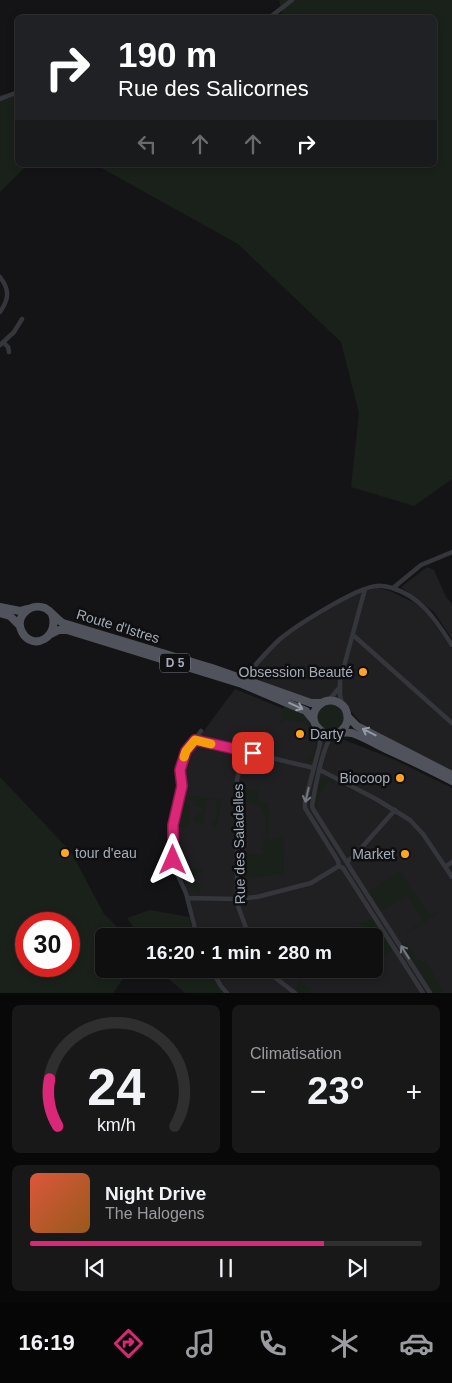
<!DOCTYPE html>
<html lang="fr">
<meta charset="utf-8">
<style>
body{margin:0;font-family:Helvetica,sans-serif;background:#181819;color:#f1f3f6;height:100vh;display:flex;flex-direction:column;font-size:19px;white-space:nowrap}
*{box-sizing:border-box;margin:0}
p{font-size:16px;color:#9b9c9f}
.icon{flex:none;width:28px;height:28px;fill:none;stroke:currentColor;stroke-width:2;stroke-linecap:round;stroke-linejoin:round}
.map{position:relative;height:993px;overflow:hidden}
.panel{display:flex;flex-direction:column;gap:12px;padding:12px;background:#080809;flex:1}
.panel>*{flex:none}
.guide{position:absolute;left:15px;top:15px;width:422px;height:152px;border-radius:8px;box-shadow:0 2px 8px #0003,0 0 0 1px #2f2f30;background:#202124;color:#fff;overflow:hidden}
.speed{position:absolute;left:15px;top:912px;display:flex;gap:10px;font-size:25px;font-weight:700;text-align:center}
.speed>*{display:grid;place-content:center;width:65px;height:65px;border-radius:50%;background:#0f0f10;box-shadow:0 2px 8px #0003,0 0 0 1px #2f2f30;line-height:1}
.speed .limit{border:8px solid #d22;background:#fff;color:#111}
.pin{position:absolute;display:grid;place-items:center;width:42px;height:42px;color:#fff;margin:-21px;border-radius:10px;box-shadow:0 2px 8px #0006}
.me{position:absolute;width:55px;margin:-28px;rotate:0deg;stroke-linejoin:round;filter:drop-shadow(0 0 4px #0008)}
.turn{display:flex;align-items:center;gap:18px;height:105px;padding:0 20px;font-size:22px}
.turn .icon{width:65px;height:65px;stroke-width:2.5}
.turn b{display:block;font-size:35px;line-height:42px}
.lanes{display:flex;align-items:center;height:48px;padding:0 20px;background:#0003;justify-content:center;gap:25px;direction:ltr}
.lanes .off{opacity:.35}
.big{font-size:38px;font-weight:700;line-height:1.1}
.panel .card{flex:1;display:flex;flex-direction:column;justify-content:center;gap:8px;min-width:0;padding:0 18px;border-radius:8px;background:#181819}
.panel .dial{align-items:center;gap:0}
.dial svg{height:130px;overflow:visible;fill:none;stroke:#2f2f30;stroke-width:7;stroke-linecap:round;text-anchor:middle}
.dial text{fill:#f1f3f6;stroke:none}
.song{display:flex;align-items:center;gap:15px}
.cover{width:60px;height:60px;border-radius:8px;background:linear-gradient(135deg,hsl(10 70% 55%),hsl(30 70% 35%))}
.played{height:5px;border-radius:2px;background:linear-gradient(90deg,#db2777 75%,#2f2f30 75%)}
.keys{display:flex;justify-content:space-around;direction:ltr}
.heat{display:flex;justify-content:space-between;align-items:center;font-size:28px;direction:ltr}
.panel .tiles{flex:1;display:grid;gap:12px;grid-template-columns:1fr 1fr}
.card:last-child{grid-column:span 2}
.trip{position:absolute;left:95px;top:928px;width:288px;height:50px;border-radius:8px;background:#0f0f10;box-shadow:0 2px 8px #0003,0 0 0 1px #2f2f30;font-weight:700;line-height:50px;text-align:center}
.tabs{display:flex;height:80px;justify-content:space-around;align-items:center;background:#060606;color:#9b9c9f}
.tabs .icon{width:35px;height:35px}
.tabs .active{color:#db2777}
.tabs b{font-size:22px;color:#f1f3f6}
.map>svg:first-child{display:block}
</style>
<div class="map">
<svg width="452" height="993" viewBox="0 0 452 993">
<rect width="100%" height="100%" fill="#141416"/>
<path fill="#202023" d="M 427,567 L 434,570 L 446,597 L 452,604 L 452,639 L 434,612 L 401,587 Z
M 378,588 L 390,591 L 415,603 L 426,612 L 452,648 L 452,771 L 362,724 L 340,698 L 311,701 L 254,678 L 253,670 L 280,640 L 305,623 L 346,599 L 365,591 Z
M 235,689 L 301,716 L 309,726 L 393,759 L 452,788 L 452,993 L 230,993 L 218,978 L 213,969 L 374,969 L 374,936 L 199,936 L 189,894 L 175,859 L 175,822 L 184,790 L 182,771 L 188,752 Z"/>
<path fill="#1a211a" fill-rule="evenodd" d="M 279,0 L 452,0 L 452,479 L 414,506 L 351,487 L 359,413 L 341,342 L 238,244 L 96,165 L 435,165 L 435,18 L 283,17 Z
M 17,93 L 18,165 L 34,165 L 25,167 L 0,192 L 0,95 Z
M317 717a14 14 0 1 1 28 0a14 14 0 1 1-28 0Z
M 284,705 L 306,716 L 319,741 L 313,761 L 305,762 L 306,758 L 309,759 C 315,753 319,739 312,733 L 312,730 L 309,729 L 309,725 L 307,724 L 285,719 L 284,723 L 280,722 Z
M 328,776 L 355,790 L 355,792 L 335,781 L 333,784 L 328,781 L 315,803 L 319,806 L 315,808 L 314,803 L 321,779 Z
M 0,777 L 71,852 L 104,914 L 126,936 L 104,936 L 104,969 L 130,969 L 113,993 L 0,993 ZM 26,924 L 69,924 L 69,966 L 26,966 Z
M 246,788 L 259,791 L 258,801 L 269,803 L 269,835 L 265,834 C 265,812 269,807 245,801 Z
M 185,795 L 221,799 L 218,825 L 211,826 L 211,820 L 217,820 L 216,801 L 207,799 L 203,823 L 194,823 L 193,818 L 198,814 L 201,813 L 203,808 L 198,807 L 198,806 L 192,806 L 192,804 L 198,802 L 186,799 Z
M 182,799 L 189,804 L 191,817 L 190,818 L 188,827 L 175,826 Z
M 283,836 L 284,875 L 279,874 L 241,879 L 241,854 L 262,853 L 262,838 L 272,839 Z
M 186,869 L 203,869 L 192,877 C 197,882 202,888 199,895 C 191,892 186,878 186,869 Z
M 399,871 L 430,916 L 438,911 L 439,913 L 408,933 L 408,937 L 406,933 L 420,923 L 420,921 L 422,919 L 408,896 L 382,911 L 369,891 Z
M 150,910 L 189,917 L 195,936 L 140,936 L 127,918 Z
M 372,918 L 392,950 L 375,962 L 374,936 L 344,936 Z
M 406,943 L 417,959 L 427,963 L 444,993 L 434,993 L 403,945 Z
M 157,969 L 209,969 L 217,983 L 225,993 L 185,993 Z
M 300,982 L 310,989 L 308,993 L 300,993 L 295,989 Z"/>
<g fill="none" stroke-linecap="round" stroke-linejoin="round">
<path stroke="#35363b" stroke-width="4.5" d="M 269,18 L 292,0
M 0,99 L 18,92
M 0,277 C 10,290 9,299 0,312
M 4,343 L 8,347 L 9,352
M 0,345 L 14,332 L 22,319
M 393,588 L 421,565 L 452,552
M 353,635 L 452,723
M 243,679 C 255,665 267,651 280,639 C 297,625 357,587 377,586 C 381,585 388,587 392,588 C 421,596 437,622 452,645
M 329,700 L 339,688
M 342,704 L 340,695 L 340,681 L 365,589
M 320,730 L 320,744 L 305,802 L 305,808 L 338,861 L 339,866
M 333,734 C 322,746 315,788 312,806 L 313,809 C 326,830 340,851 352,871 L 430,993
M 195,740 L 314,768
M 244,751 L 237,780 L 237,899 L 238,906 L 249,936
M 320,770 L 376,799 L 410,820 L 423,834 L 452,877
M 348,861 L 355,855 L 395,810
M 339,866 L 343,868 L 423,993
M 445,867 L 452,862
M 188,898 L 237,899 L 257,897 L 311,883 L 339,866
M 197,936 L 186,893 L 175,869 L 173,860 L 173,825 L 175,814 L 182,793 L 180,770 L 186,751 L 201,731
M 211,969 L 221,986 L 227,993
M 264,969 L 295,993"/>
<path stroke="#50535b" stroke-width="8" d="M 0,607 L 20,611 L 27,609
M 0,613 L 10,616 L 20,626
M 52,614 C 60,637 33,652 22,632 C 14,617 30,602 45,608 C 51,611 56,619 63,623 L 212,668 L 311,703 L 321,703
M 51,634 L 59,630 L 67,630 L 242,684 L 306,711 L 314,721
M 348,717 L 357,726 L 452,775
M 338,733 C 348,727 350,718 345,708 C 328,688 302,713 319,729 C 329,739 340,730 352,733 C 364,737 375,744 386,749 C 408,759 431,770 452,781"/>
</g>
<defs><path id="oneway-shaft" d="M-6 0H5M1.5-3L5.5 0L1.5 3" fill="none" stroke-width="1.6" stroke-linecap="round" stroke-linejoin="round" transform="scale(1.25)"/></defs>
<g stroke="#939aa5">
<use href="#oneway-shaft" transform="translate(296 706) rotate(24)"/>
<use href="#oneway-shaft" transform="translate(369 732) rotate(-153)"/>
</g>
<g stroke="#727780">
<use href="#oneway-shaft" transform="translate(307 795) rotate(103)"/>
<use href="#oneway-shaft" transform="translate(405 952) rotate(-122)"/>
</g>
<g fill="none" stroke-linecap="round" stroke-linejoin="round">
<defs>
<path id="route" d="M 173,860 L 173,825 L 182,786 L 180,770 L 186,751 L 195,740 L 253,753"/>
</defs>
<use href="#route" stroke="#8e194d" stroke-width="12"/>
<use href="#route" stroke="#db2777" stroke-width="9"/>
<path stroke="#f59e0b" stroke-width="9" d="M 184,757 L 186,751 L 195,740 L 211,744"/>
</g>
<g fill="#ffa523" stroke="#0f0f11" stroke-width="2">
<circle cx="363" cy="672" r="5"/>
<circle cx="300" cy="734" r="5"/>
<circle cx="400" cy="778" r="5"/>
<circle cx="65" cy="853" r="5"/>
<circle cx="405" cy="854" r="5"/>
</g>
<g text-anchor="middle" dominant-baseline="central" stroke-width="5" stroke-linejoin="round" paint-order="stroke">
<rect fill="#0f0f11" stroke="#777d86" stroke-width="1" x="160" y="653.5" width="30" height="19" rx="4"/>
<g font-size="12" font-weight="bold" fill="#a4acb8">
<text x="175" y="663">D 5</text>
</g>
<g font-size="14" fill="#a4acb8" stroke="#0f0f11">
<text transform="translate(118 626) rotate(17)">Route d'Istres</text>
<text transform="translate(239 844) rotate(-91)">Rue des Saladelles</text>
</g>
<g font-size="14" fill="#a4acb8" stroke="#0f0f11" text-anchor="end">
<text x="353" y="672">Obsession Beauté</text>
<text x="310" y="734" text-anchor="start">Darty</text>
<text x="390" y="778">Biocoop</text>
<text x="75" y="853" text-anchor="start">tour d'eau</text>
<text x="395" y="854">Market</text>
</g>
</g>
</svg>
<div class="speed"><div class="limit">30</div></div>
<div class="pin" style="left:253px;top:753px;background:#d93025"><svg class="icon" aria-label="arrive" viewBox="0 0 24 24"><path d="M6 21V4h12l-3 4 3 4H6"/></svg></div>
<svg class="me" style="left:173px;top:860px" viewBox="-20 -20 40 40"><path d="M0-17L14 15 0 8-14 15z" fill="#db2777" stroke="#fff" stroke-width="4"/></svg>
<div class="trip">16:20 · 1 min · 280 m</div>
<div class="guide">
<div class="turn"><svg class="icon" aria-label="right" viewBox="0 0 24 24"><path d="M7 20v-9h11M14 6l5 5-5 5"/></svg><div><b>190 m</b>Rue des Salicornes</div></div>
<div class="lanes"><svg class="icon off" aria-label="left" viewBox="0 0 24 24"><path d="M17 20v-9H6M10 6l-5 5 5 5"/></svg><svg class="icon off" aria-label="ahead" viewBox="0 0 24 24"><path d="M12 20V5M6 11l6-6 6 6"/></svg><svg class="icon off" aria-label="ahead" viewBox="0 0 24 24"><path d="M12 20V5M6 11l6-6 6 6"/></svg><svg class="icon" aria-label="right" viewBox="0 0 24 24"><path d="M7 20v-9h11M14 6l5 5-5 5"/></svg></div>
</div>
</div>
<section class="panel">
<div class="tiles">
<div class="card dial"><svg viewBox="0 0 100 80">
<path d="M14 69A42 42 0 1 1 86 69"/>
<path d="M14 69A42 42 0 0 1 9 40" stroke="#db2777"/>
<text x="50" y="56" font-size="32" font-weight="700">24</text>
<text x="50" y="72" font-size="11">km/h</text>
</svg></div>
<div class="card"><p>Climatisation</p>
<div class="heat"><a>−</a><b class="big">23°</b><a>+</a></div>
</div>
<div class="card">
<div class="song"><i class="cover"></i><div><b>Night Drive</b><p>The Halogens</p></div></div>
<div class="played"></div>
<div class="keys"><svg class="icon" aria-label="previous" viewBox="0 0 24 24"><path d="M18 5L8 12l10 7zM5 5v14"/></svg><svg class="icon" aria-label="pause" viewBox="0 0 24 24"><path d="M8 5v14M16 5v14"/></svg><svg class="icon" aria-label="next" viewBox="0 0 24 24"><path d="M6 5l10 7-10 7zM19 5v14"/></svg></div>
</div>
</div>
</section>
<nav class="tabs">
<b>16:19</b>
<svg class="icon active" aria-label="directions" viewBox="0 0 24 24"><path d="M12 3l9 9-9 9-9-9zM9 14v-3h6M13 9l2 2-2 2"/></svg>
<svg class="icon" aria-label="music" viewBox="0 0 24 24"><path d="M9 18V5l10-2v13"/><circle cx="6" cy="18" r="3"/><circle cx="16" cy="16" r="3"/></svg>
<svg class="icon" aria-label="phone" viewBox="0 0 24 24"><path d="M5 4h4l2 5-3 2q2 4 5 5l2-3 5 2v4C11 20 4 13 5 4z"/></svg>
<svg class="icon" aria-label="climate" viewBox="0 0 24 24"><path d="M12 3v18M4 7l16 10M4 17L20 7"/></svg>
<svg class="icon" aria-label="car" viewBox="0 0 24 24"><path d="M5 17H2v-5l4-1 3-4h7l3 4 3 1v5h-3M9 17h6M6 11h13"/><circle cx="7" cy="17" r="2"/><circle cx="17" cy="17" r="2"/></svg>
</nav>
